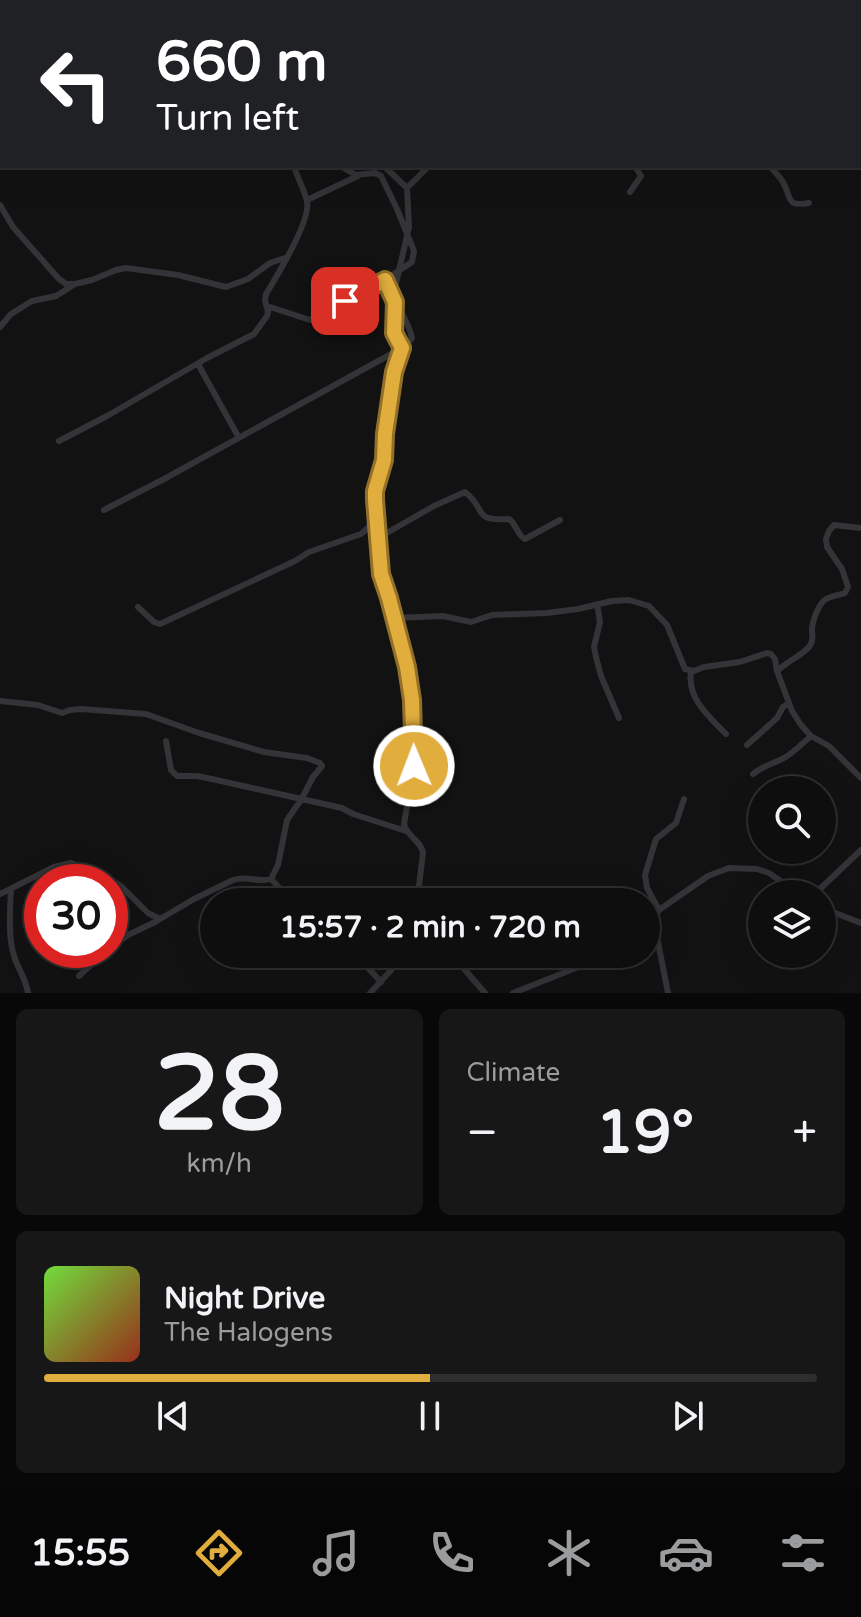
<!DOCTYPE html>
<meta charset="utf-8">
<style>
body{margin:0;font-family:"Varela Round",sans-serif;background:#171717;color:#f1f3f6;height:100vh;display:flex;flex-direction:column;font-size:30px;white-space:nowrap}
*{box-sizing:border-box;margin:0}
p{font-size:26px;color:#9b9c9e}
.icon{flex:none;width:44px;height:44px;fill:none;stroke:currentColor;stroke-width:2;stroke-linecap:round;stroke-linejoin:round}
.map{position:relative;height:993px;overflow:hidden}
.sheet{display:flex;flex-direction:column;gap:16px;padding:16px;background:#080808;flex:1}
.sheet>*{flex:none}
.top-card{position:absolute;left:0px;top:0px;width:862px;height:168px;box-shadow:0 8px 32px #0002,0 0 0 2px #2e2e2e;background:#202124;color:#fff;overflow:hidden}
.buttons{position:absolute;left:748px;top:776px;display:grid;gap:16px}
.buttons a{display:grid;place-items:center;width:88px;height:88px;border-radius:50%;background:#0e0e0e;box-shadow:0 8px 32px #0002,0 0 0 2px #2e2e2e;font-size:40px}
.speed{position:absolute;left:24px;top:864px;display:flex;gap:16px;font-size:40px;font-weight:700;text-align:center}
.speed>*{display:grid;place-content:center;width:104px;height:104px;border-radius:50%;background:#0e0e0e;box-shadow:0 8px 32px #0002,0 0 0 2px #2e2e2e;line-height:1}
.speed .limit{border:12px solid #d22;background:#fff;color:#111}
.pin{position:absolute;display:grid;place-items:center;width:68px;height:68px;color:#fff;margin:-34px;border-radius:16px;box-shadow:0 4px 12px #0006}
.me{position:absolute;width:88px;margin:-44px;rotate:359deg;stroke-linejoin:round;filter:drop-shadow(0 0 6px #0008)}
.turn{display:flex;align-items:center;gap:28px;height:168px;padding:0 24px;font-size:36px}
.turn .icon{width:104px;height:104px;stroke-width:2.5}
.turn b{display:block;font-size:56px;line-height:68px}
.big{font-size:60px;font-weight:700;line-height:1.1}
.sheet .widget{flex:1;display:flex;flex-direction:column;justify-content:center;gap:12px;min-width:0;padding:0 28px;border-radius:12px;background:#171717}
.sheet .dial{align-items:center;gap:0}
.dial b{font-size:104px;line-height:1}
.song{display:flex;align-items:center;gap:24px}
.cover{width:96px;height:96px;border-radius:12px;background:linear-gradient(135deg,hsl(100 70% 55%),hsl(10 70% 35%))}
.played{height:8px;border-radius:4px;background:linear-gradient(90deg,#e1ad3d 50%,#2e2e2e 50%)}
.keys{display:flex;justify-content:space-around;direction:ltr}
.heat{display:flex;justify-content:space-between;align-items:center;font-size:44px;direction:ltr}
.sheet .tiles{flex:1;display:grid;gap:16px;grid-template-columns:1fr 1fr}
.widget:last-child{grid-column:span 2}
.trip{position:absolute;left:200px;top:888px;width:460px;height:80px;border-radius:40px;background:#0e0e0e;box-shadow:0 8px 32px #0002,0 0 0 2px #2e2e2e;font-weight:700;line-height:80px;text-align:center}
.menu{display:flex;height:128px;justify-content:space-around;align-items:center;background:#060606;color:#9b9c9e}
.menu .icon{width:56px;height:56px}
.menu .active{color:#e1ad3d}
.menu b{font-size:36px;color:#f1f3f6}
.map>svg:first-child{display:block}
</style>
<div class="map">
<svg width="861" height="993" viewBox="0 0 861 993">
<rect width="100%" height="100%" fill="#121213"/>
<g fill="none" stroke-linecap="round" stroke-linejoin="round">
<path stroke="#343438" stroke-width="6" d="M 227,0 L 228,2
M 56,2 L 56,0
M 187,2 L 193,0
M 584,2 L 588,0
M 340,166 L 356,175 L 375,173 L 381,176 L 397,209 L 414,251 L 412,262 L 385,280 C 391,300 408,317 412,338 C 410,342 406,344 403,347 C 389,362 387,441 383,464 C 381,476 375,487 375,500 L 381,574 L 389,598 L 407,667 L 412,700 L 414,766 L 404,824 C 407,837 421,840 423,853 L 417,902
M 770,166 C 774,171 779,176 783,182 C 792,198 785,207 809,203
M 407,188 L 429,166
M 630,192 L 641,176 L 635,166
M 307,200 L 358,176
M 0,205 L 13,227 L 59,279 L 66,284 L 74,284
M 267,306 L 310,320 L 385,280
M 0,327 L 11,314 L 32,301 L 56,296 L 75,284 L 92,280 L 116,270 L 126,268 L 178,275 L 226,287 L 248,279 L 270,263 L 285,258
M 198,364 L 239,438
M 59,441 L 107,416 L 207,358 L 254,334 L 267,316 L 268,312 L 265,300 L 266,294 C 277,276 311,221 307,202 C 305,190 297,178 294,166
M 104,510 L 164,479 L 402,348 L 394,333 L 393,324 L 395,288 L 409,227 L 407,188 L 384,166
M 377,531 L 381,534 L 385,534 L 434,506 L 465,492 C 488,510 471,521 509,519 C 517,525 517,535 525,539 L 560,520
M 597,604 L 600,622 L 594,647 L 596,657 L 601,676 L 619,718
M 138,607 L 154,622 L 160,624 L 295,561 L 309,552 L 361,534 L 368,528 L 376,516
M 394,618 L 443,616 L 471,622 L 492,615 L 547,613 L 578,609 L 612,601 L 629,600 L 649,606 L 667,625 L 685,669 L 694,671 L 704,667 L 740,662 L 767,653 L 771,654 L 775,659 L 777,671 L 792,711 L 801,725 L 811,736 L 829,746 L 861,778
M 777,671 C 787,662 802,655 809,647 C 814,640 812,636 812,628 C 813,620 819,603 826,599 C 831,596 840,595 845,593 L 848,587 L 842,569 L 827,547 L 826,539 L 829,531 L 834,525 L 861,528
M 691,672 C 687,698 708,716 726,734
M 0,701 L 38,705 L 62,713 L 70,710 L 81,709 L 146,714 L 199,733 L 264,752 L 307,758 L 320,763 L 322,766 L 313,777 L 301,800 L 287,820 L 278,865 L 271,879 C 258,883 246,875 233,880 L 194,899 L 155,922 L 128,935 L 110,948
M 166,741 L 171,770 L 177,776 L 197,776 L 212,779 L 342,808 L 353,814 L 406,831
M 747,745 L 777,718 L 783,707 L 789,703
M 753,774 C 762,766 773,764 784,758 C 794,752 802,744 811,736
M 271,879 L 293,902
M 11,889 C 10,909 8,937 14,956 C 18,969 26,979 28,993
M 0,894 L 54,867 L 71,863 L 110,879 L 122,887 L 148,913 L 160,919
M 811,894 L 822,887 L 861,850
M 822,905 L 827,910 L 861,923
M 659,910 L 647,888 L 645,875 L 656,839 L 676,823 L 684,799
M 650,924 L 657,937 L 668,993
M 646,930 L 659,910 L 708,876 L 729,868 L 757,869 L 769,873 L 795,891 L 803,894
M 355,954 L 381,982
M 451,954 L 485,993
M 79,976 L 107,950
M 370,993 L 406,954
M 513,993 L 611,954"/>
</g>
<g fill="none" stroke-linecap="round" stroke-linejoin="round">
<defs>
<path id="route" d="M 345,301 L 385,280 L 395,302 L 394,333 L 402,348 L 394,372 L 385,434 L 384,460 L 375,491 L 375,500 L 381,574 L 389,598 L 407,667 L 412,700 L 414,766"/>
</defs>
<use href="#route" stroke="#927028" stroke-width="20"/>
<use href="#route" stroke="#e1ad3d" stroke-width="14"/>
</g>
</svg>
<div class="buttons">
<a><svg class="icon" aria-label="search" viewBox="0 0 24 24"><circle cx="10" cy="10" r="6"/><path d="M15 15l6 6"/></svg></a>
<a><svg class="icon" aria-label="layers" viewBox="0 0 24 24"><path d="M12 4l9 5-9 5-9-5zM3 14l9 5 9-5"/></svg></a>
</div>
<div class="speed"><div class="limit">30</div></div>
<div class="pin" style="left:345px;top:301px;background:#d93025"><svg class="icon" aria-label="arrive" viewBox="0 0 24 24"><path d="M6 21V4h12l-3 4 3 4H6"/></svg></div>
<svg class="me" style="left:414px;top:766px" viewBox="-20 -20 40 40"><circle r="17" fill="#e1ad3d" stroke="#fff" stroke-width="3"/><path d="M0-11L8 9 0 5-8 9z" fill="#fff"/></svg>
<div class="trip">15:57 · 2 min · 720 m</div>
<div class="top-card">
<div class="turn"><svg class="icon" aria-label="left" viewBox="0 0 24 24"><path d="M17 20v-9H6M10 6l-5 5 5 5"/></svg><div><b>660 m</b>Turn left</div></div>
</div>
</div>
<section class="sheet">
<div class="tiles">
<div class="widget dial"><b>28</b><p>km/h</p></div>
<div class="widget"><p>Climate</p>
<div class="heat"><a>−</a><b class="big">19°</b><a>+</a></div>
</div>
<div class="widget">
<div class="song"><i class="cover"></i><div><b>Night Drive</b><p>The Halogens</p></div></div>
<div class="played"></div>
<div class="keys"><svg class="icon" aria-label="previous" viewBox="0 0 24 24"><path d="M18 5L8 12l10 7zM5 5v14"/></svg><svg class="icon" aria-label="pause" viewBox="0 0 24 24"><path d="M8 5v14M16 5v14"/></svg><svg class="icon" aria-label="next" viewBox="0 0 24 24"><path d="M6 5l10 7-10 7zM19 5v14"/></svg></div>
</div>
</div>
</section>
<nav class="menu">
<b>15:55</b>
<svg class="icon active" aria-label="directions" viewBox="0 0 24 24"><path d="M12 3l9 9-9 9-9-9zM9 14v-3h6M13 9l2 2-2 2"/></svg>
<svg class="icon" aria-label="music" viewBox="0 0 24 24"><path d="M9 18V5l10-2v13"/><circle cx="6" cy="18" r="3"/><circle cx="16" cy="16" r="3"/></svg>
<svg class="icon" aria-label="phone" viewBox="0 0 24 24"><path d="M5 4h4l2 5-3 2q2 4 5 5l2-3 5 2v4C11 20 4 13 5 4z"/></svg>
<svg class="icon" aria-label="climate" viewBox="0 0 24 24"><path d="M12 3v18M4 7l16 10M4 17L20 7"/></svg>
<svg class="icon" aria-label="car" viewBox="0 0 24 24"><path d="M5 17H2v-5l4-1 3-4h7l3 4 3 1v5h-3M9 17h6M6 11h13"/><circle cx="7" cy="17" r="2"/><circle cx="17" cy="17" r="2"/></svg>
<svg class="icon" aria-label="filters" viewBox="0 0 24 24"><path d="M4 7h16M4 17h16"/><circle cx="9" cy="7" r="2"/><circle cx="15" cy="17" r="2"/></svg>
</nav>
